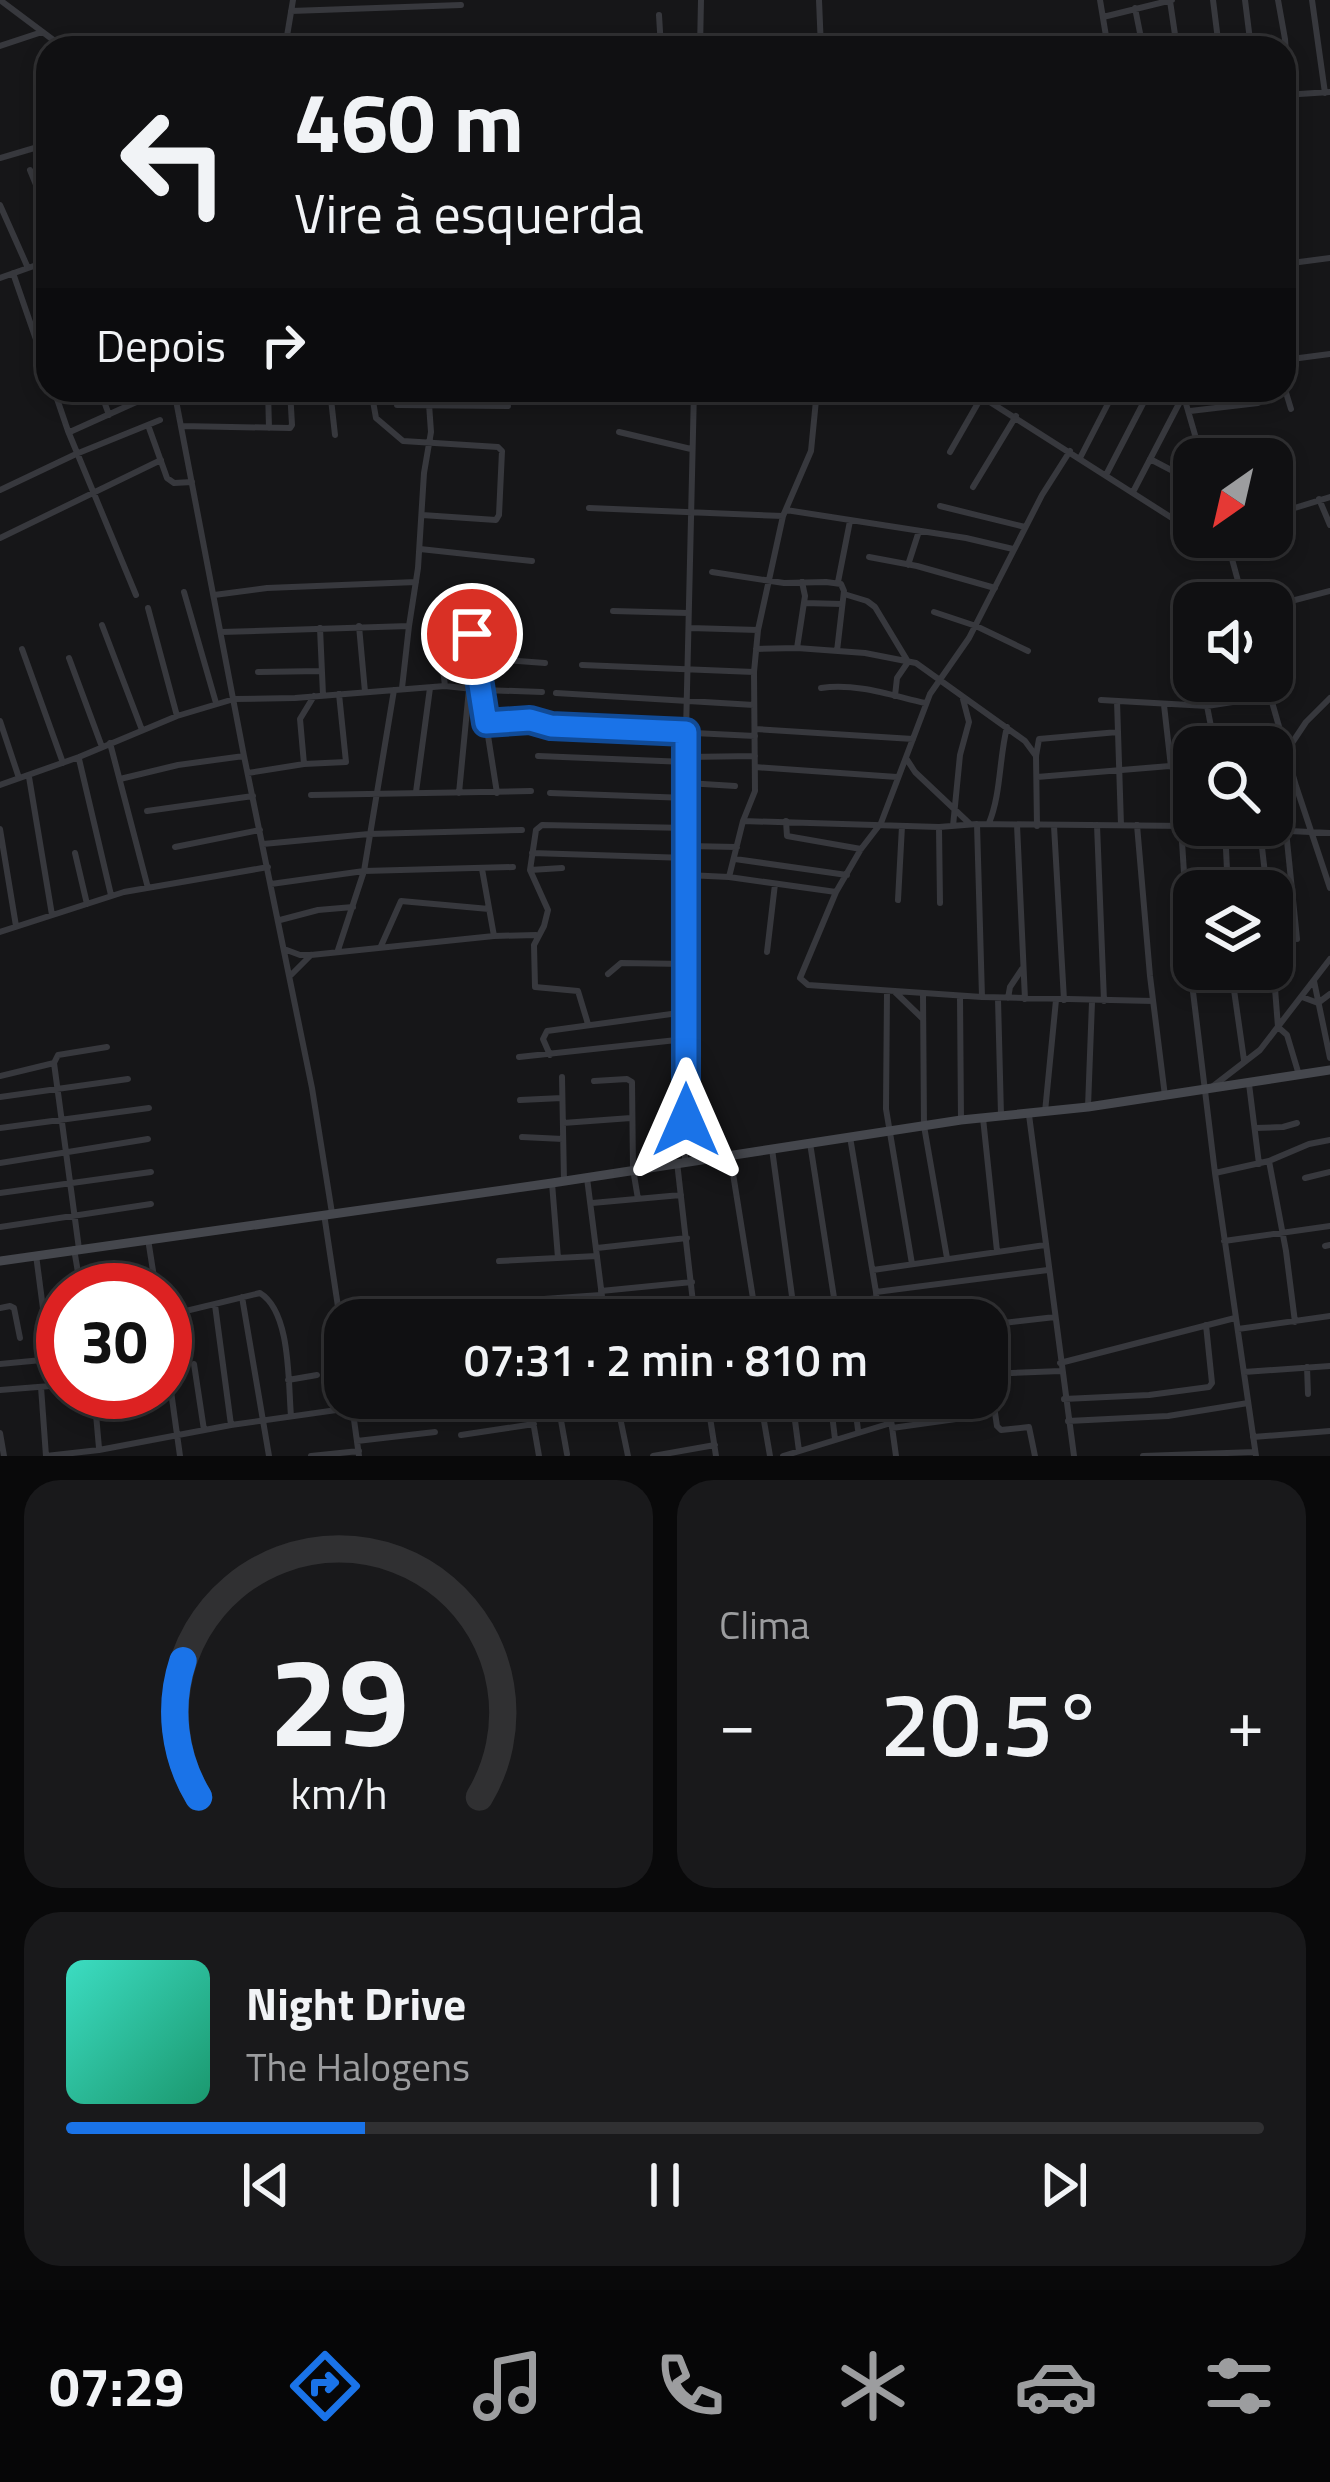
<!DOCTYPE html>
<html lang="pt">
<meta charset="utf-8">
<style>
body{margin:0;font-family:"Titillium Web",sans-serif;background:#19191b;color:#f1f3f6;height:100vh;display:flex;flex-direction:column;font-size:45px;white-space:nowrap}
*{box-sizing:border-box;margin:0}
p{font-size:39px;color:#9c9d9f}
.icon{flex:none;width:66px;height:66px;fill:none;stroke:currentColor;stroke-width:2;stroke-linecap:round;stroke-linejoin:round}
.map{position:relative;height:1456px;overflow:hidden}
.side{display:flex;flex-direction:column;gap:24px;padding:24px;background:#09090a;flex:1}
.side>*{flex:none}
.hud{position:absolute;left:36px;top:36px;width:1260px;height:366px;border-radius:36px;box-shadow:0 6px 18px #0003,0 0 0 3px #303032;background:#101012;color:#f1f3f6;overflow:hidden}
.needle{width:78px;rotate:214deg}
.fabs{position:absolute;left:1173px;top:438px;display:grid;gap:24px}
.fabs a{display:grid;place-items:center;width:120px;height:120px;border-radius:24px;background:#101012;box-shadow:0 6px 18px #0003,0 0 0 3px #303032;font-size:60px}
.speed{position:absolute;left:36px;top:1263px;display:flex;gap:24px;font-size:60px;font-weight:700;text-align:center}
.speed>*{display:grid;place-content:center;width:156px;height:156px;border-radius:50%;background:#101012;box-shadow:0 6px 18px #0003,0 0 0 3px #303032;line-height:1}
.speed .limit{border:18px solid #d22;background:#fff;color:#111}
.pin{position:absolute;display:grid;place-items:center;width:102px;height:102px;color:#fff;margin:-51px;border:6px solid #fff;border-radius:50%;box-shadow:0 3px 12px #0007}
.me{position:absolute;width:132px;margin:-66px;rotate:0deg;stroke-linejoin:round;filter:drop-shadow(0 0 9px #0008)}
.turn{display:flex;align-items:center;gap:42px;height:252px;padding:0 60px;font-size:54px}
.turn .icon{width:156px;height:156px;stroke-width:2.5}
.turn b{display:block;font-size:84px;line-height:102px}
.then{display:flex;align-items:center;height:114px;padding:0 60px;background:#0003;gap:24px;font-size:45px}
.big{font-size:90px;font-weight:600;line-height:1.1}
.side .widget{flex:1;display:flex;flex-direction:column;justify-content:center;gap:18px;min-width:0;padding:0 42px;border-radius:36px;background:#19191b}
.side .dial{align-items:center;gap:0}
.dial svg{height:312px;overflow:visible;fill:none;stroke:#303032;stroke-width:7;stroke-linecap:round;text-anchor:middle}
.dial text{fill:#f1f3f6;stroke:none}
.song{display:flex;align-items:center;gap:36px}
.cover{width:144px;height:144px;border-radius:18px;background:linear-gradient(135deg,hsl(170 70% 55%),hsl(160 70% 35%))}
.played{height:12px;border-radius:6px;background:linear-gradient(90deg,#1a73e8 25%,#303032 25%)}
.keys{display:flex;justify-content:space-around;direction:ltr}
.heat{display:flex;justify-content:space-between;align-items:center;font-size:66px;direction:ltr}
.side .tiles{flex:1;display:grid;gap:24px;grid-template-columns:1fr 1fr}
.widget:last-child{grid-column:span 2}
.trip{position:absolute;left:324px;top:1299px;width:684px;height:120px;border-radius:36px;background:#101012;box-shadow:0 6px 18px #0003,0 0 0 3px #303032;font-weight:600;line-height:120px;text-align:center}
.dock{display:flex;height:192px;justify-content:space-around;align-items:center;background:#060607;color:#9c9d9f}
.dock .icon{width:84px;height:84px}
.dock .selected{color:#1a73e8}
.dock b{font-size:54px;color:#f1f3f6}
.map>svg:first-child{display:block}
</style>
<div class="map">
<svg width="1330" height="1456" viewBox="0 0 1330 1456">
<rect width="100%" height="100%" fill="#161618"/>
<g fill="none" stroke-linecap="round" stroke-linejoin="round">
<path stroke="#37383d" stroke-width="6" d="M 0,0 L 64,48
M 819,0 L 821,48
M 1100,0 L 1108,48
M 1213,0 L 1219,48
M 1245,0 L 1251,48
M 1278,0 L 1285,39 L 1289,95
M 1312,0 L 1325,93
M 1170,1 L 1177,48
M 1135,8 L 1143,48
M 291,11 L 461,5
M 659,15 L 661,48
M 1103,17 L 1172,0
M 286,41 L 462,37
M 0,46 L 42,32
M 285,48 L 293,0
M 700,48 L 701,0
M 1284,95 L 1330,92
M 0,158 L 48,144
M 30,170 L 48,214
M 0,205 L 28,268
M 1284,264 L 1330,258
M 13,273 L 48,374
M 0,278 L 48,261
M 1284,360 L 1330,354
M 1284,386 L 1291,409
M 54,390 L 68,431 L 72,431 L 163,390
M 100,390 L 109,415
M 174,390 L 244,756 L 312,1088 L 332,1213
M 268,390 L 269,428
M 330,390 L 335,435
M 371,390 L 376,418 L 403,441 L 498,447 L 502,451 L 499,515 L 496,520 L 422,515
M 971,390 L 1194,532
M 1182,390 L 1202,459
M 176,401 L 268,395
M 397,405 L 508,406
M 1190,411 L 1258,403
M 148,425 L 167,478 L 174,483 L 192,482
M 181,426 L 290,428 L 292,425 L 290,390
M 68,431 L 136,595
M 619,432 L 691,449
M 1070,451 L 1042,495 L 969,638 L 930,694 L 881,823 L 861,849 L 836,892 L 800,978 L 808,985 L 982,997 L 1153,1001
M 950,452 L 982,396 L 983,390
M 1080,458 L 1115,390
M 1150,459 L 1194,482
M 1106,475 L 1150,390
M 973,487 L 1016,416
M 0,490 L 76,454 L 160,420
M 1133,492 L 1184,394
M 1319,499 L 1330,525
M 940,506 L 1025,527
M 589,508 L 783,516
M 786,510 L 966,538 L 1013,549
M 1272,515 L 1330,497
M 1201,537 L 1227,554
M 1226,537 L 1244,603
M 0,538 L 161,460
M 420,549 L 532,561
M 869,557 L 917,566 L 995,588
M 908,565 L 919,531
M 712,572 L 784,583 L 826,582 L 841,584 L 844,591 L 837,651
M 838,582 L 850,521
M 184,592 L 216,703
M 844,594 L 867,601 L 875,607 L 907,660
M 214,595 L 267,588 L 416,582
M 804,603 L 842,604
M 1272,606 L 1330,591
M 148,608 L 177,716
M 613,611 L 688,613
M 934,612 L 976,626 L 1028,651
M 102,625 L 142,730
M 359,626 L 365,692
M 409,626 L 418,568 L 424,473 L 431,432 L 428,390
M 320,628 L 323,695
M 690,628 L 758,630
M 221,632 L 409,626 L 402,688
M 439,634 L 445,686
M 472,634 L 497,793
M 797,648 L 805,596 L 802,582
M 22,649 L 63,763
M 756,649 L 797,648 L 865,653 L 916,663 L 1025,741 L 1036,756
M 69,658 L 102,747
M 477,658 L 545,663
M 582,665 L 754,672
M 258,672 L 322,671
M 1266,681 L 1296,786 L 1330,888
M 821,688 C 857,683 890,695 925,703
M 556,693 L 754,705
M 895,696 L 897,678 L 908,662
M 1101,700 L 1207,706 L 1271,696
M 1117,701 L 1121,825
M 1164,705 L 1171,767
M 1207,706 L 1215,747
M 0,721 L 19,778
M 486,723 L 530,720 L 551,726 L 755,736
M 755,729 L 913,739
M 110,743 L 148,888
M 1272,749 L 1292,743 L 1306,722 L 1330,698
M 538,756 L 686,762
M 687,757 L 755,756
M 906,758 L 915,772 L 970,824
M 79,759 L 111,895
M 304,764 L 300,719 L 314,696
M 755,767 L 897,777
M 248,773 L 304,764 L 346,762 L 339,694
M 29,777 L 52,915
M 1037,777 L 1194,764
M 120,779 L 178,765 L 244,756
M 687,783 L 735,786
M 0,785 L 79,757 L 177,716 L 234,699 L 295,698 L 445,686 L 482,690 L 542,692
M 1272,791 L 1296,786
M 416,792 L 430,688
M 459,793 L 469,689
M 550,793 L 687,798
M 311,795 L 531,791
M 147,811 L 253,796
M 743,821 L 939,827 L 977,824 L 1187,826 L 1330,833
M 786,821 L 787,836 L 861,849
M 989,823 C 1001,794 999,759 1007,727
M 977,824 L 982,997
M 1017,825 L 1025,999
M 1097,825 L 1104,1001
M 1137,825 L 1150,976 L 1165,1096
M 953,826 L 960,755 L 969,722 L 963,699
M 1037,826 L 1036,756 L 1039,739 L 1118,732
M 1054,826 L 1064,1000
M 1181,826 L 1190,967 L 1215,1173 L 1256,1456
M 939,828 L 940,903
M 1225,828 L 1228,891
M 0,829 L 16,926
M 1260,830 L 1267,891
M 1286,831 L 1297,939
M 263,844 L 369,834 L 522,830
M 688,846 L 737,847
M 175,847 L 260,830
M 75,853 L 87,904
M 532,853 L 687,858
M 735,859 L 847,875
M 482,869 L 494,936
M 530,870 L 562,868
M 687,875 L 729,877 L 836,892
M 729,877 L 743,821 L 755,791 L 754,672 L 758,630 L 783,516 L 811,451 L 817,390
M 271,884 L 364,871 L 513,867
M 898,900 L 902,826
M 280,920 L 318,910 L 353,907
M 0,932 L 124,892 L 268,867
M 381,946 L 401,901 L 489,909
M 284,949 L 300,955 L 311,955 L 494,936 L 536,935
M 338,950 L 364,871 L 394,690
M 1272,950 L 1278,1027 L 1287,1035 L 1299,1075
M 767,952 L 775,884
M 1231,969 L 1244,1060
M 608,974 L 621,963 L 685,964
M 291,975 L 311,955
M 1314,981 L 1330,1058
M 887,991 L 886,1109 L 912,1264
M 895,992 L 922,1018
M 923,994 L 924,1126 L 947,1258
M 960,997 L 961,1120
M 1302,997 L 1318,1003 L 1330,994
M 1008,998 L 1010,987 L 1022,969
M 998,999 L 1001,1115
M 588,1024 L 578,991 L 535,987 L 534,945 L 544,926 L 548,910 L 530,870 L 536,830 L 542,825 L 687,828
M 550,1055 L 543,1039 L 547,1031 L 686,1012
M 519,1057 L 686,1039
M 0,1076 L 54,1063
M 562,1077 L 564,1181
M 594,1081 L 627,1079 L 632,1082 L 633,1169 L 638,1199
M 1249,1084 L 1259,1164
M 1212,1087 L 1260,1050 L 1330,959
M 0,1097 L 128,1079
M 520,1100 L 562,1098
M 1088,1107 L 1092,1002
M 1045,1112 L 1056,1000
M 1029,1115 L 1074,1456
M 983,1118 L 997,1251
M 563,1123 L 631,1118
M 0,1128 L 149,1108
M 1255,1128 L 1283,1127 L 1297,1123
M 522,1137 L 563,1139
M 850,1137 L 876,1292 L 878,1320
M 810,1143 L 835,1304
M 772,1149 L 794,1311
M 730,1155 L 756,1317
M 685,1161 L 686,732 L 694,390
M 1269,1161 L 1286,1251 L 1295,1322
M 677,1162 L 695,1320
M 0,1163 L 148,1139
M 1215,1173 L 1269,1161 L 1309,1144 L 1330,1140
M 587,1178 L 605,1320
M 1305,1178 L 1330,1172
M 552,1183 L 558,1258
M 0,1193 L 151,1172
M 592,1203 L 681,1195
M 324,1214 L 345,1353
M 0,1227 L 151,1204
M 148,1239 L 156,1290
M 1224,1241 L 1330,1226
M 1325,1246 L 1330,1245
M 597,1248 L 687,1238
M 74,1249 L 81,1290
M 79,1249 L 54,1063 L 58,1055 L 107,1047
M 36,1255 L 47,1339
M 499,1261 L 597,1256
M 873,1270 L 1045,1245
M 89,1290 L 155,1280
M 601,1291 L 692,1282
M 876,1292 L 1048,1270
M 242,1297 L 269,1456
M 500,1302 L 601,1295
M 215,1305 L 231,1425
M 0,1308 L 10,1306 L 14,1308 L 20,1338
M 165,1316 L 260,1293 C 291,1312 288,1382 291,1416
M 539,1320 L 604,1312
M 665,1320 L 695,1316
M 738,1320 L 877,1298
M 987,1325 L 1055,1317
M 1238,1329 L 1330,1316
M 165,1348 L 180,1456
M 1060,1363 L 1235,1318
M 0,1364 L 63,1358
M 194,1364 L 204,1430
M 1307,1367 L 1308,1394
M 1244,1372 L 1330,1366
M 987,1374 L 1061,1371
M 989,1374 L 997,1426 L 1001,1430 L 1029,1427 L 1035,1456
M 288,1380 L 317,1375
M 41,1387 L 46,1456
M 0,1390 L 63,1385
M 94,1392 L 99,1448
M 351,1398 L 359,1456
M 529,1398 L 539,1456
M 557,1398 L 567,1454
M 616,1398 L 628,1456
M 707,1398 L 716,1456
M 760,1398 L 770,1456
M 792,1398 L 799,1451
M 830,1398 L 835,1439
M 854,1398 L 858,1430
M 888,1398 L 896,1456
M 1064,1399 L 1149,1395 L 1209,1387 L 1212,1383 L 1206,1325
M 95,1409 L 171,1396
M 582,1415 L 618,1413
M 1068,1421 L 1168,1416 L 1248,1403
M 892,1428 L 963,1418
M 0,1433 L 4,1456
M 461,1435 L 534,1424
M 1253,1437 L 1330,1431
M 357,1441 L 435,1432
M 46,1456 L 99,1450 L 231,1425 L 421,1398
M 311,1456 L 359,1451
M 653,1456 L 715,1445
M 783,1456 L 891,1423
M 1143,1456 L 1255,1452"/>
<path stroke="#45474d" stroke-width="9" d="M 0,1261 L 552,1183 L 961,1120 L 1088,1107 L 1330,1070"/>
</g>
<g fill="none" stroke-linecap="round" stroke-linejoin="round">
<defs>
<path id="route" d="M 472,634 L 486,723 L 530,720 L 551,726 L 686,732 L 686,1120"/>
</defs>
<use href="#route" stroke="#114b97" stroke-width="30"/>
<use href="#route" stroke="#1a73e8" stroke-width="21"/>
</g>
</svg>
<div class="fabs">
<a><svg class="needle" viewBox="-14 -14 28 28"><path d="M0-13l5 13h-10z" fill="#e53935"/><path d="M0 13l5-13h-10z" fill="#9c9d9f"/></svg></a>
<a><svg class="icon" aria-label="sound" viewBox="0 0 24 24"><path d="M4 9h4l5-4v14l-5-4H4zM17 9q2 3 0 6"/></svg></a>
<a><svg class="icon" aria-label="search" viewBox="0 0 24 24"><circle cx="10" cy="10" r="6"/><path d="M15 15l6 6"/></svg></a>
<a><svg class="icon" aria-label="layers" viewBox="0 0 24 24"><path d="M12 4l9 5-9 5-9-5zM3 14l9 5 9-5"/></svg></a>
</div>
<div class="speed"><div class="limit">30</div></div>
<div class="pin" style="left:472px;top:634px;background:#d93025"><svg class="icon" aria-label="arrive" viewBox="0 0 24 24"><path d="M6 21V4h12l-3 4 3 4H6"/></svg></div>
<svg class="me" style="left:686px;top:1120px" viewBox="-20 -20 40 40"><path d="M0-17L14 15 0 8-14 15z" fill="#1a73e8" stroke="#fff" stroke-width="4"/></svg>
<div class="trip">07:31 · 2 min · 810 m</div>
<div class="hud">
<div class="turn"><svg class="icon" aria-label="left" viewBox="0 0 24 24"><path d="M17 20v-9H6M10 6l-5 5 5 5"/></svg><div><b>460 m</b>Vire à esquerda</div></div>
<div class="then">Depois<svg class="icon" aria-label="right" viewBox="0 0 24 24"><path d="M7 20v-9h11M14 6l5 5-5 5"/></svg></div>
</div>
</div>
<section class="side">
<div class="tiles">
<div class="widget dial"><svg viewBox="0 0 100 80">
<path d="M14 69A42 42 0 1 1 86 69"/>
<path d="M14 69A42 42 0 0 1 10 34" stroke="#1a73e8"/>
<text x="50" y="56" font-size="32" font-weight="700">29</text>
<text x="50" y="72" font-size="11">km/h</text>
</svg></div>
<div class="widget"><p>Clima</p>
<div class="heat"><a>−</a><b class="big">20.5°</b><a>+</a></div>
</div>
<div class="widget">
<div class="song"><i class="cover"></i><div><b>Night Drive</b><p>The Halogens</p></div></div>
<div class="played"></div>
<div class="keys"><svg class="icon" aria-label="previous" viewBox="0 0 24 24"><path d="M18 5L8 12l10 7zM5 5v14"/></svg><svg class="icon" aria-label="pause" viewBox="0 0 24 24"><path d="M8 5v14M16 5v14"/></svg><svg class="icon" aria-label="next" viewBox="0 0 24 24"><path d="M6 5l10 7-10 7zM19 5v14"/></svg></div>
</div>
</div>
</section>
<nav class="dock">
<b>07:29</b>
<svg class="icon selected" aria-label="directions" viewBox="0 0 24 24"><path d="M12 3l9 9-9 9-9-9zM9 14v-3h6M13 9l2 2-2 2"/></svg>
<svg class="icon" aria-label="music" viewBox="0 0 24 24"><path d="M9 18V5l10-2v13"/><circle cx="6" cy="18" r="3"/><circle cx="16" cy="16" r="3"/></svg>
<svg class="icon" aria-label="phone" viewBox="0 0 24 24"><path d="M5 4h4l2 5-3 2q2 4 5 5l2-3 5 2v4C11 20 4 13 5 4z"/></svg>
<svg class="icon" aria-label="climate" viewBox="0 0 24 24"><path d="M12 3v18M4 7l16 10M4 17L20 7"/></svg>
<svg class="icon" aria-label="car" viewBox="0 0 24 24"><path d="M5 17H2v-5l4-1 3-4h7l3 4 3 1v5h-3M9 17h6M6 11h13"/><circle cx="7" cy="17" r="2"/><circle cx="17" cy="17" r="2"/></svg>
<svg class="icon" aria-label="filters" viewBox="0 0 24 24"><path d="M4 7h16M4 17h16"/><circle cx="9" cy="7" r="2"/><circle cx="15" cy="17" r="2"/></svg>
</nav>
